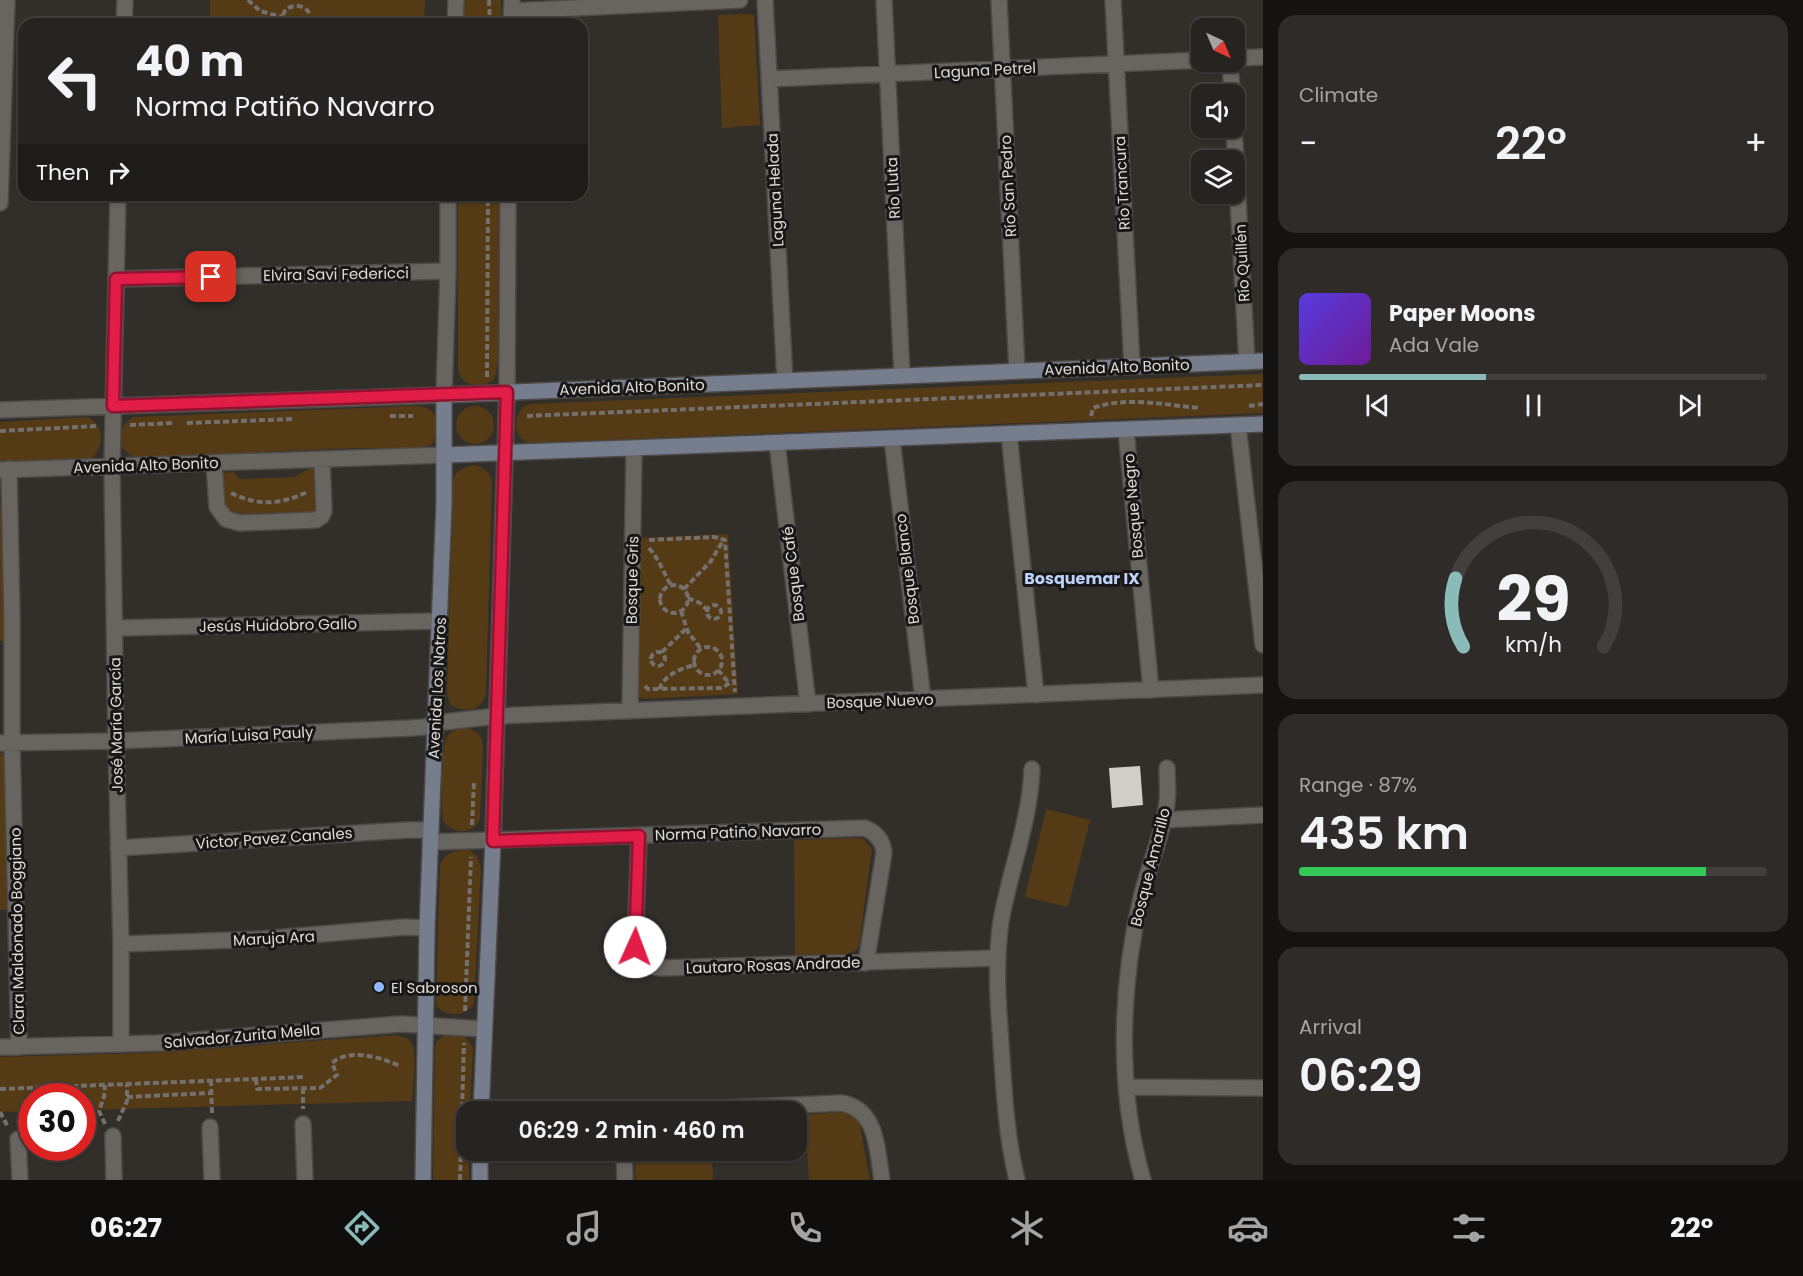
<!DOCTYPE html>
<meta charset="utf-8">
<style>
body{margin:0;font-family:Poppins,sans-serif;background:#2e2b29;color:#f1f3f6;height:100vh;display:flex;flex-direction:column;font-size:22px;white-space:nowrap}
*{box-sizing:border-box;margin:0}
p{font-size:20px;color:#a4a4a5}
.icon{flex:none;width:33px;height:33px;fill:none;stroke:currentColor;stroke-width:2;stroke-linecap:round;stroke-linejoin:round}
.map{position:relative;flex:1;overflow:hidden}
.sheet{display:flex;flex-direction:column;gap:15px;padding:15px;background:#151312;width:540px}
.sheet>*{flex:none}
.hud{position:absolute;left:18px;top:18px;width:570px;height:183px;border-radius:18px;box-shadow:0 2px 4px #0004,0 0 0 2px #42403e;background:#262320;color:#f1f3f6;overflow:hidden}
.needle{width:39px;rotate:136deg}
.tools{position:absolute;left:1191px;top:18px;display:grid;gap:12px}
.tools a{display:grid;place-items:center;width:54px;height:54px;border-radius:12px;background:#262320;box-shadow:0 2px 4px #0004,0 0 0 2px #42403e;font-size:30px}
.speed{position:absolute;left:18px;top:1083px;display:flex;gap:12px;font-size:30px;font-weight:700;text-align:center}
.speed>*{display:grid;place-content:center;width:78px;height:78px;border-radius:50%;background:#262320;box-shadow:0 2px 4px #0004,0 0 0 2px #42403e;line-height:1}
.speed .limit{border:9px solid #d22;background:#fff;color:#111}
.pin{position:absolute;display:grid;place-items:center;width:51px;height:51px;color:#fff;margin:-26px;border-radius:12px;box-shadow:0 3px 9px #0006}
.me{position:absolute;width:66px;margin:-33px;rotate:2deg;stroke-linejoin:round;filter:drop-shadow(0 0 4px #0008)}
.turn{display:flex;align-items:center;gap:21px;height:126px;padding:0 18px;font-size:27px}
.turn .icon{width:78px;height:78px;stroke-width:2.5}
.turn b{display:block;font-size:42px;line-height:51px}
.then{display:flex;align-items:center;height:57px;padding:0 18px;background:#0003;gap:12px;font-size:22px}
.big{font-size:45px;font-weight:600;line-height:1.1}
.sheet .tile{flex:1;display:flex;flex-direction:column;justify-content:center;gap:9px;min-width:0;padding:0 21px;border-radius:18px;background:#2e2b29}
.sheet .dial{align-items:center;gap:0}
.dial svg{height:156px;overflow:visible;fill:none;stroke:#42403e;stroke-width:7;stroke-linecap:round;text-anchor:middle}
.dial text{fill:#f1f3f6;stroke:none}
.song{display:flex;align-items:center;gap:18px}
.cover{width:72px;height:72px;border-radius:9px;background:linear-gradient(135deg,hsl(250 70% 55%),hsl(280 70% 35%))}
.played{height:6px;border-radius:3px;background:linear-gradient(90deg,#8bbbb9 40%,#42403e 40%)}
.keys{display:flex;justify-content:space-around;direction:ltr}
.heat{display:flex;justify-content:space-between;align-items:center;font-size:33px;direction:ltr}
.charge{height:9px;border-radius:4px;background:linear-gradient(90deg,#34c759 87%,#42403e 0)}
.trip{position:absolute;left:456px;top:1101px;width:351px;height:60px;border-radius:18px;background:#262320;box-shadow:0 2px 4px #0004,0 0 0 2px #42403e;font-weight:600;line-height:60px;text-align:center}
.tabs{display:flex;height:96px;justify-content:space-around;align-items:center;background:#0f0e0d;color:#a4a4a5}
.tabs .icon{width:42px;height:42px}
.tabs .on{color:#8bbbb9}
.tabs b{font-size:27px;color:#f1f3f6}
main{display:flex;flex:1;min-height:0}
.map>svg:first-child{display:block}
</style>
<main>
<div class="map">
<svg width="1263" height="1180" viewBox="0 0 1263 1180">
<rect width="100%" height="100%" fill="#322f2b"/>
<path fill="#543a15" d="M 210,0 L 425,0 L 424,24 L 210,24 Z
M 463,0 L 501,0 L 501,24 L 461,24 Z
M 752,14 L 754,16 L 760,125 L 722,128 L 718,15 Z
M 458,195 L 499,195 L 498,360 C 497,366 497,375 493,380 C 487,386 470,387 464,381 C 461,378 460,375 458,372 Z
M 1263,374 L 1263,413 L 532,443 C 511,441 511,411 529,404 Z
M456 425a19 19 0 1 1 38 0a19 19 0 1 1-38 0Z
M 390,407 C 405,407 432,400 436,420 C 438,428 436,437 432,444 C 417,452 377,447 359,448 C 286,450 214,455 141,459 C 117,455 113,430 133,417 Z
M 88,417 C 106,426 104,447 91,459 L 0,463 L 0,422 Z
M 475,465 C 484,467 489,472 492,481 L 486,692 C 483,710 466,714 451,705 L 447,695 L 453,480 C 456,470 465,466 475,465 Z
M 312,467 L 317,471 L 319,513 L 236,520 L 223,508 L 221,473 L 234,472 L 240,479 L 244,479 L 295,477 Z
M 0,507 L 2,510 L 6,641 L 0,641 Z
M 728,534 L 738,694 L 642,699 L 635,693 L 639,538 Z
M 463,728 C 479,729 484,738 483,753 L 480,818 C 475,835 452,835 443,821 C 441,809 441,746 447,737 C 451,731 457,729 463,728 Z
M 0,753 L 2,753 L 6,760 L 11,909 L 0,910 Z
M 1046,809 L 1090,820 L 1068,907 L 1025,897 Z
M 853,838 L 864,839 L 872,849 L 859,946 L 855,951 L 847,954 L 795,955 L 794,840 Z
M 469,850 L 477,856 L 481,868 L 474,1003 C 466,1017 448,1017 437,1007 L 436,1001 L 440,864 C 446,852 456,850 469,850 Z
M 448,1033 L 463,1035 L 470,1043 L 473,1048 L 470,1111 L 466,1112 L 466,1150 L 469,1151 L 469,1180 L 433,1180 L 435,1046 L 437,1041 Z
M 396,1035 C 402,1036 409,1038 412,1044 C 417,1054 413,1089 412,1101 L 83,1110 L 82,1096 L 32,1096 L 31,1111 L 0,1112 L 0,1057 L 148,1053 Z
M 845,1112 L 854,1116 L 859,1120 L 870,1180 L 809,1180 L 805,1115 Z
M 636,1151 L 712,1151 L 713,1180 L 635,1180 Z"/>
<path fill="#d1cdc8" d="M 1140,766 L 1143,805 L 1112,808 L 1109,768 Z"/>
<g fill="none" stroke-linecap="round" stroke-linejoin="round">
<defs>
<path id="street" d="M 765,0 L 785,381
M 884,0 L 902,376
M 999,0 L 1017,371
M 1113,0 L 1132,366
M 512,11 L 740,0
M 124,24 L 125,0
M 455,24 L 456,0
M 511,24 L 512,0
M 1234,58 L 1263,57
M 1230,62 L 1232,94
M 769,79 L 1202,60
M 1234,128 L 1247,362
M 118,195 L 112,466 L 116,741 L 121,944 L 121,1044
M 0,203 L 7,0
M 116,279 L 448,271
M 507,392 L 508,195
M 0,410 L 444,395 L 448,271 L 448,195
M 1238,425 L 1263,645
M 1126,430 L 1151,690
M 1009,434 L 1036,695
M 892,439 L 923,699
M 777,443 L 808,704
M 214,463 L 217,507 L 226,519 L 240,523 L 316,520 L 322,516 L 324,511 L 322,459
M 9,469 L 12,618 L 12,743 L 19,1047
M 0,470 L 444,455
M 115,628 L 440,621
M 630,711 L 634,449
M 0,743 L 116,741 L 411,728 L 424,727 L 444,722 L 497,716 L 1263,685
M 1163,820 L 1263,815
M 639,836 L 635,947 C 638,962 647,967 661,968 L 998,958
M 430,842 L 865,828 C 877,833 883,841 884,853 L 866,963
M 118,848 L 408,830 L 430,830
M 121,944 L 263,939 L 405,927 L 427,928
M 0,1047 L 159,1043 L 401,1024 L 484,1029
M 1127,1087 L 1263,1088
M 481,1111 L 495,1112
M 633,1112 L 841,1103 C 878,1109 877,1150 882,1180
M 303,1124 L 305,1180
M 210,1127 L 212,1180
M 113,1136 L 114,1180
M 18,1139 L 20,1180
M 624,1150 L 625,1180
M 1017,1180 C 1006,1135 1004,1090 1001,1044 C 998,1004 995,962 1001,921 C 1010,870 1030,821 1032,769
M 1143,1180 C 1117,1091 1120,987 1141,898 C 1148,868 1161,839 1166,809 C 1169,796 1167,782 1167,768"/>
<path id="secondary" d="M 444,455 L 1263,424
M 481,1112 L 493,841 L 507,392
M 423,1180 L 427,928 L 444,503 L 444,395 L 1263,361
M 480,1180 L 480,1150"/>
</defs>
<use href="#street" stroke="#4d4a48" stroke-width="18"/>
<use href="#secondary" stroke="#4d4a48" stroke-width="18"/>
<path stroke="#73706d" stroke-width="4" stroke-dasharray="6 3" stroke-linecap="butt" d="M 248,0 L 260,11 L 282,17
M 489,0 L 490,24
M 285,24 C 273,0 320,0 307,24
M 487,377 L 488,195
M 1249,406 L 1263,404
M 390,416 L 413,416
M 527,416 L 1263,385
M 1091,416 L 1093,408 C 1127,396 1164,405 1200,408
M 187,423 L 293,419
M 130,425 L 173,423
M 0,431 L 98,426
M 231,493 C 258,506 280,505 307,492
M 649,540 L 714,537 L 725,540 L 735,692
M 649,548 C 659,559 663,572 671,585
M660 599a14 14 0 1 1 28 0a14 14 0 1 1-28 0Z
M 684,589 L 711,561 L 724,539
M 688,598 L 700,603 L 707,610
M707 612a7 7 0 1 1 14 0a7 7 0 1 1-14 0Z
M 681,611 L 688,632 L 701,649
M694 661a14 14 0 1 1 28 0a14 14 0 1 1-28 0Z
M651 659a7 7 0 1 1 14 0a7 7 0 1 1-14 0Z
M 662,652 L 687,628
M 718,670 L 729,683
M 645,686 L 648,689 L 652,689 L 720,688 C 726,687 728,683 734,681
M 659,689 C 666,674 679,669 695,665
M 472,825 L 474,781
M 465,1011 L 471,857
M 256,1079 L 257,1089 L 320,1088 L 337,1075 L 332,1063 C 349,1048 381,1057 400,1066
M 211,1080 L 212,1113
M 303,1088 L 303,1109
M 0,1089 L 305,1077
M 127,1097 L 211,1093
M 0,1112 L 8,1127
M 118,1121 L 127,1101 L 127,1084
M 105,1124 L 99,1111 L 104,1097 L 105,1085
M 460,1180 L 464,1043"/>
<use href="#street" stroke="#686460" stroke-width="15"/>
<use href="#secondary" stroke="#767e8e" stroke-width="15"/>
</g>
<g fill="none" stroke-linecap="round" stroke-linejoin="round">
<defs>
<path id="route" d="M 211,277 L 116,279 L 113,406 L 507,392 L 493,841 L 639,836 L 635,947"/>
</defs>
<use href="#route" stroke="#92132f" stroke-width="15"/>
<use href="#route" stroke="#e11d48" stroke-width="10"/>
</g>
<circle fill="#90b8fd" stroke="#191716" stroke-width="2" cx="379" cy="987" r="6"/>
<g text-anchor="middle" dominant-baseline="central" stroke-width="6" stroke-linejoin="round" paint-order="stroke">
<g font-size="15" fill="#dfdddb" stroke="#191716">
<text transform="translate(985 70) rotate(-3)">Laguna Petrel</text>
<text transform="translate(1122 183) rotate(-93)">Río Trancura</text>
<text transform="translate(1008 186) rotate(-93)">Río San Pedro</text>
<text transform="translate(893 188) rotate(-93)">Río Lluta</text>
<text transform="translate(775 190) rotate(-93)">Laguna Helada</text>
<text transform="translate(1242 263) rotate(-93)">Río Quillén</text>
<text transform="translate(336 274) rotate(-1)">Elvira Savi Federicci</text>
<text transform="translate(1117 367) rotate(-2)">Avenida Alto Bonito</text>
<text transform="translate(632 387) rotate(-2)">Avenida Alto Bonito</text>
<text transform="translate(146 465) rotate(-2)">Avenida Alto Bonito</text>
<text transform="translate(1133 506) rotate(-95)">Bosque Negro</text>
<text transform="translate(907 569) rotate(-97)">Bosque Blanco</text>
<text transform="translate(793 574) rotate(-97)">Bosque Café</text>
<text transform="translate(632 580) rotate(-89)">Bosque Gris</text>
<text transform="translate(278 625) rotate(-1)">Jesús Huidobro Gallo</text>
<text transform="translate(437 688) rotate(-87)">Avenida Los Notros</text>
<text transform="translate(880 701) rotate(-2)">Bosque Nuevo</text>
<text transform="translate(116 725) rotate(-91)">José María García</text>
<text transform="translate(249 735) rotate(-3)">María Luisa Pauly</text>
<text transform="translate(738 832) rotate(-2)">Norma Patiño Navarro</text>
<text transform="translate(274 838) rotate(-4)">Victor Pavez Canales</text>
<text transform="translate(1150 867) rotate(-76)">Bosque Amarillo</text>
<text transform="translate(17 931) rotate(-91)">Clara Maldonado Boggiano</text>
<text transform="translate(274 938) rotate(-3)">Maruja Ara</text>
<text transform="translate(773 965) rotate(-2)">Lautaro Rosas Andrade</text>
<text transform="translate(242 1036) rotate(-5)">Salvador Zurita Mella</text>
</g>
<g font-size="15" fill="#dfdddb" stroke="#191716" text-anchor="start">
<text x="391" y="987">El Sabroson</text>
</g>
<g font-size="16" font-weight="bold" fill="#bdd3fb" stroke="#191716">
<text x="1082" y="578">Bosquemar IX</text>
</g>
</g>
</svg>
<div class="tools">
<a><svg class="needle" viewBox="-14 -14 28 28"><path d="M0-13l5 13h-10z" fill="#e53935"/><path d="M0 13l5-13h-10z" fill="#a4a4a5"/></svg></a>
<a><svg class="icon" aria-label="sound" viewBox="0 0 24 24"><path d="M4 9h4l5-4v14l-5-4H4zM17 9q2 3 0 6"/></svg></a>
<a><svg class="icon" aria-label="layers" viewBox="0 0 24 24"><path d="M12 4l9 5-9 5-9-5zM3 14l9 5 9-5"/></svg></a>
</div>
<div class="speed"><div class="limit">30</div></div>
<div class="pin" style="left:211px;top:277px;background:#d93025"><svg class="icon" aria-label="arrive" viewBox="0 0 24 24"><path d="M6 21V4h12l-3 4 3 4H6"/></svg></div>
<svg class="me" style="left:635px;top:947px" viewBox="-20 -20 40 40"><circle r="19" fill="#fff"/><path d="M0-13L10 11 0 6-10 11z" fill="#e11d48"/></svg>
<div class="trip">06:29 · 2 min · 460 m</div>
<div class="hud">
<div class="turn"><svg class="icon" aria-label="left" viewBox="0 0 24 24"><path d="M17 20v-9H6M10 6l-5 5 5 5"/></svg><div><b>40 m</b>Norma Patiño Navarro</div></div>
<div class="then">Then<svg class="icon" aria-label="right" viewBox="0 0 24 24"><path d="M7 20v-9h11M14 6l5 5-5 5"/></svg></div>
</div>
</div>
<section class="sheet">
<div class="tile"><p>Climate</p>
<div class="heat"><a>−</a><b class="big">22°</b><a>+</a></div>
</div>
<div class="tile">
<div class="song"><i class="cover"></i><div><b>Paper Moons</b><p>Ada Vale</p></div></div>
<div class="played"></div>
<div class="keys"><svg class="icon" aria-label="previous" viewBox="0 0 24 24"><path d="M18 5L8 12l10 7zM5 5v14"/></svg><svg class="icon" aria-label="pause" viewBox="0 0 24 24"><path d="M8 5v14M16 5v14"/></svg><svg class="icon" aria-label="next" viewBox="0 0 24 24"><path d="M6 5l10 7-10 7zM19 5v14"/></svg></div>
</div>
<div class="tile dial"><svg viewBox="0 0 100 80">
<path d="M14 69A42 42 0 1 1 86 69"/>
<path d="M14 69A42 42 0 0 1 10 34" stroke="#8bbbb9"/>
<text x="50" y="56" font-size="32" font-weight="700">29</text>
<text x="50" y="72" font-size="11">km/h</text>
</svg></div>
<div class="tile"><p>Range · 87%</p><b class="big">435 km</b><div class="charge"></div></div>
<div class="tile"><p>Arrival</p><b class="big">06:29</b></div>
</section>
</main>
<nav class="tabs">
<b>06:27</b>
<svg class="icon on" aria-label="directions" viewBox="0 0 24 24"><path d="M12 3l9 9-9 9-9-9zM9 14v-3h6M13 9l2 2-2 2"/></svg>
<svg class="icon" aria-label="music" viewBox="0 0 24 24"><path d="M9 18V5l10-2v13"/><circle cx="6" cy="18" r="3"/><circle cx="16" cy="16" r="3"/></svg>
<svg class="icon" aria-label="phone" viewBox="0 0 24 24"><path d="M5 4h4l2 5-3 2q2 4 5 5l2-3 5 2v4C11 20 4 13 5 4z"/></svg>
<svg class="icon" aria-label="climate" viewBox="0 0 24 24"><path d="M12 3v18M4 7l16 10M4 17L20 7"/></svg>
<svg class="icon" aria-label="car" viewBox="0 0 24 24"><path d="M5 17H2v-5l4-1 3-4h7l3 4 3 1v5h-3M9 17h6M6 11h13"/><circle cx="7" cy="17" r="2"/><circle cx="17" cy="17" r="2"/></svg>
<svg class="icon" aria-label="filters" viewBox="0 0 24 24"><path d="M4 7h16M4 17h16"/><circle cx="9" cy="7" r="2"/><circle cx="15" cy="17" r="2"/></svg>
<b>22°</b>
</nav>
